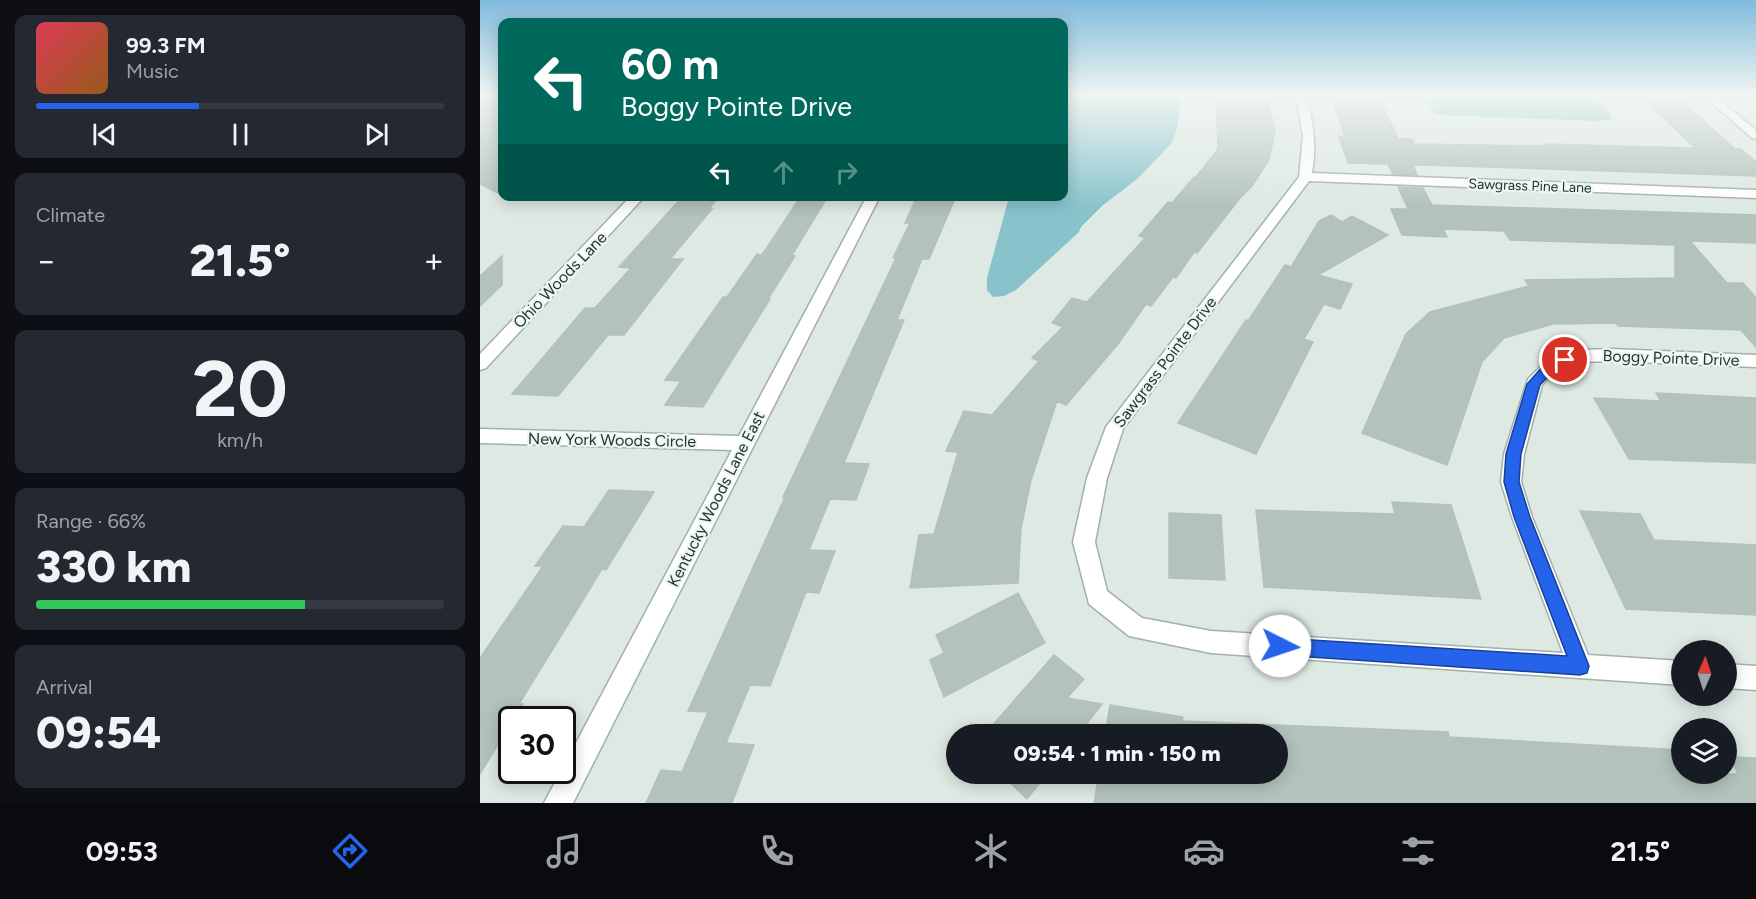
<!DOCTYPE html>
<meta charset="utf-8">
<style>
body{margin:0;font-family:Figtree,sans-serif;background:#242831;color:#f1f3f6;height:100vh;display:flex;flex-direction:column;font-size:22px;white-space:nowrap}
*{box-sizing:border-box;margin:0}
p{font-size:20px;color:#9ea1a6}
.icon{flex:none;width:33px;height:33px;fill:none;stroke:currentColor;stroke-width:2;stroke-linecap:round;stroke-linejoin:round}
.map{position:relative;flex:1;overflow:hidden}
.sheet{display:flex;flex-direction:column;gap:15px;padding:15px;background:#0d0f14;width:480px}
.sheet>*{flex:none}
.hud{position:absolute;left:18px;top:18px;width:570px;height:183px;border-radius:12px;box-shadow:0 3px 15px #0003;background:#00695c;color:#fff;overflow:hidden}
.needle{width:39px;rotate:3deg}
.controls{position:absolute;left:1191px;top:640px;display:grid;gap:12px}
.controls a{display:grid;place-items:center;width:66px;height:66px;border-radius:50%;background:#171b24;box-shadow:0 3px 15px #0003;font-size:30px}
.speed{position:absolute;left:18px;top:706px;display:flex;gap:12px;font-size:30px;font-weight:700;text-align:center}
.speed>*{display:grid;place-content:center;width:78px;height:78px;border-radius:50%;background:#171b24;box-shadow:0 3px 15px #0003;line-height:1}
.speed .limit{border:3px solid #111;border-radius:9px;background:#fff;color:#111}
.pin{position:absolute;display:grid;place-items:center;width:51px;height:51px;color:#fff;margin:-26px;border:3px solid #fff;border-radius:50%;box-shadow:0 2px 6px #0007}
.me{position:absolute;width:66px;margin:-33px;rotate:94deg;stroke-linejoin:round;filter:drop-shadow(0 0 4px #0008)}
.turn{display:flex;align-items:center;gap:21px;height:126px;padding:0 24px;font-size:27px}
.turn .icon{width:78px;height:78px;stroke-width:2.5}
.turn b{display:block;font-size:42px;line-height:51px}
.lanes{display:flex;align-items:center;height:57px;padding:0 24px;background:#0003;justify-content:center;gap:30px;direction:ltr}
.lanes .off{opacity:.35}
.big{font-size:45px;font-weight:800;line-height:1.1}
.sheet .card{flex:1;display:flex;flex-direction:column;justify-content:center;gap:9px;min-width:0;padding:0 21px;border-radius:12px;background:#242831}
.sheet .dial{align-items:center;gap:0}
.dial b{font-size:78px;line-height:1}
.song{display:flex;align-items:center;gap:18px}
.cover{width:72px;height:72px;border-radius:9px;background:linear-gradient(135deg,hsl(350 70% 55%),hsl(30 70% 35%))}
.played{height:6px;border-radius:3px;background:linear-gradient(90deg,#2563eb 40%,#363941 40%)}
.keys{display:flex;justify-content:space-around;direction:ltr}
.heat{display:flex;justify-content:space-between;align-items:center;font-size:33px;direction:ltr}
.charge{height:9px;border-radius:4px;background:linear-gradient(90deg,#34c759 66%,#363941 0)}
.trip{position:absolute;left:466px;top:724px;width:342px;height:60px;border-radius:30px;background:#171b24;box-shadow:0 3px 15px #0003;font-weight:800;line-height:60px;text-align:center}
.tabs{display:flex;height:96px;justify-content:space-around;align-items:center;background:#090b0e;color:#9ea1a6}
.tabs .icon{width:42px;height:42px}
.tabs .current{color:#2563eb}
.tabs b{font-size:27px;color:#f1f3f6}
main{display:flex;flex:1;min-height:0}
.map>svg:first-child{display:block}
</style>
<main>
<section class="sheet">
<div class="card">
<div class="song"><i class="cover"></i><div><b>99.3 FM</b><p>Music</p></div></div>
<div class="played"></div>
<div class="keys"><svg class="icon" aria-label="previous" viewBox="0 0 24 24"><path d="M18 5L8 12l10 7zM5 5v14"/></svg><svg class="icon" aria-label="pause" viewBox="0 0 24 24"><path d="M8 5v14M16 5v14"/></svg><svg class="icon" aria-label="next" viewBox="0 0 24 24"><path d="M6 5l10 7-10 7zM19 5v14"/></svg></div>
</div>
<div class="card"><p>Climate</p>
<div class="heat"><a>−</a><b class="big">21.5°</b><a>+</a></div>
</div>
<div class="card dial"><b>20</b><p>km/h</p></div>
<div class="card"><p>Range · 66%</p><b class="big">330 km</b><div class="charge"></div></div>
<div class="card"><p>Arrival</p><b class="big">09:54</b></div>
</section>
<div class="map">
<svg width="1276" height="803" viewBox="0 0 1276 803">
<rect width="100%" height="100%" fill="#dee9e3"/>
<path fill="#88c3cb" d="M 584,95 L 700,95 C 701,111 699,130 690,145 L 656,180 L 623,205 L 601,227 L 599,232 L 536,290 L 524,296 L 513,297 L 507,290 L 507,278 L 529,197 L 584,196 Z
M 942,95 L 1112,95 L 1131,115 L 1130,120 L 1117,121 L 962,115 L 954,113 Z"/>
<path fill="#b3c3bc" stroke="#b1c2ba" stroke-width="1.5" d="M 0,95 L 20,95 L 22,107 L 22,195 L 0,184 Z
M 736,95 L 787,95 L 795,131 L 789,160 L 772,186 L 760,198 L 717,253 L 714,252 L 696,278 L 693,277 L 671,306 L 666,304 L 638,344 L 586,405 L 577,401 L 551,480 L 541,528 L 538,583 L 430,588 L 439,535 L 454,534 L 478,452 L 466,451 L 484,411 L 512,415 L 559,361 L 552,358 L 583,327 L 572,323 L 592,298 L 607,302 L 665,238 L 659,236 L 688,202 L 692,203 L 714,177 L 716,177 L 738,149 Z
M 851,95 L 898,95 L 918,139 L 932,139 L 934,144 L 1067,146 L 1066,144 L 1215,148 L 1162,97 L 1198,98 L 1255,149 L 1261,149 L 1276,162 L 1276,176 L 945,165 L 933,165 L 937,175 L 913,174 L 908,164 L 868,163 L 859,137 L 865,137 Z
M 918,187 L 943,188 L 952,205 L 1276,215 L 1276,243 L 1210,241 L 1247,283 L 1263,283 L 1276,298 L 1276,347 L 1261,330 L 1138,326 L 1136,323 L 1073,324 L 1024,338 L 1002,362 L 967,465 L 882,433 L 926,334 L 950,312 L 1049,286 L 1045,280 L 1195,278 L 1195,245 L 1030,240 L 1024,231 L 963,229 L 967,237 L 922,235 L 911,209 L 928,209 Z
M 203,196 L 239,196 L 229,209 L 232,209 L 190,259 L 203,259 L 144,335 L 128,335 L 78,396 L 32,394 L 105,308 L 115,308 L 151,268 L 139,267 Z
M 321,196 L 348,196 L 312,255 L 315,256 L 288,299 L 290,299 L 223,407 L 185,405 L 201,381 L 185,380 L 243,297 L 247,297 L 277,254 L 282,255 Z
M 437,196 L 476,196 L 449,259 L 442,259 L 417,320 L 424,320 L 364,463 L 389,464 L 376,500 L 350,499 L 329,550 L 355,551 L 339,593 L 326,592 L 290,686 L 270,685 L 246,743 L 274,745 L 252,803 L 166,803 L 181,770 L 202,772 L 228,712 L 208,711 L 305,497 L 303,497 L 416,258 L 413,258 L 430,223 L 425,223 Z
M 851,215 L 862,222 L 872,216 L 908,235 L 838,275 L 872,284 L 860,309 L 844,304 L 824,339 L 833,342 L 776,454 L 698,423 L 766,320 L 768,321 L 805,265 L 811,267 L 839,221 Z
M 22,256 L 22,285 L 0,306 L 0,276 Z
M 1176,393 L 1276,398 L 1276,463 L 1149,459 L 1114,398 L 1181,401 Z
M 129,490 L 174,492 L 126,570 L 122,569 L 39,704 L 43,704 L 0,774 L 0,658 L 63,566 L 55,566 L 83,526 L 104,527 Z
M 912,502 L 971,505 L 1001,599 L 784,587 L 776,510 L 915,514 Z
M 1100,511 L 1160,514 L 1174,540 L 1276,545 L 1276,615 L 1146,609 Z
M 689,513 L 741,515 L 745,580 L 689,578 Z
M 538,593 L 565,643 L 464,697 L 450,660 L 464,653 L 456,635 Z
M 574,655 L 604,679 L 587,698 L 622,704 L 598,735 L 504,735 Z
M 630,705 L 703,717 L 702,721 L 968,732 L 969,737 L 1202,750 L 1202,774 L 1258,774 L 1250,757 L 1276,758 L 1276,803 L 614,803 L 619,774 L 798,774 L 798,735 L 625,735 Z
M 521,774 L 567,774 L 547,799 Z"/>
<g fill="none" stroke-linecap="round" stroke-linejoin="round">
<defs>
<path id="minor" d="M 816,95 L 826,95 C 833,121 837,146 832,173 L 1276,190 L 1276,198 L 829,181 L 643,429 L 627,478 L 615,542 L 627,591 L 662,618 L 731,631 L 1083,653 L 1032,517 L 1021,482 L 1024,454 L 1048,379 L 1062,365 L 1079,356 L 1101,350 L 1131,349 L 1276,355 L 1276,367 L 1131,361 L 1101,362 L 1074,373 L 1062,385 L 1044,454 L 1041,482 L 1052,517 L 1108,655 L 1202,661 L 1202,685 L 731,653 L 649,636 L 609,604 L 593,542 L 607,478 L 626,427 L 819,177 L 823,136 Z
M 1223,95 L 1234,95 L 1276,130 L 1276,139 L 1272,138 Z
M 151,196 L 165,196 L 6,368 L 0,370 L 0,354 Z
M 387,196 L 400,196 L 93,803 L 64,803 L 252,450 L 0,443 L 0,429 L 259,436 Z
M 1246,664 L 1276,666 L 1276,690 L 1246,688 Z"/>
</defs>
<use href="#minor" stroke="#a1b0aa" stroke-width="3"/>
<use href="#minor" fill="#fff" fill-rule="evenodd"/>
</g>
<linearGradient id="sky" x2="0" y2="1"><stop stop-color="#81badc"/><stop offset="0.46" stop-color="#f0f5f2"/><stop offset="1" stop-color="#f0f5f2" stop-opacity="0"/></linearGradient>
<rect width="1276" height="207" fill="url(#sky)"/>
<path fill="#2563eb" stroke="#184099" stroke-width="1.5" d="M 1085,355 L 1089,357 L 1091,360 L 1072,373 L 1060,385 L 1041,454 L 1039,482 L 1050,517 L 1109,666 L 1107,673 L 1100,675 L 800,655 L 793,653 L 791,646 L 793,640 L 800,638 L 1087,656 L 1034,517 L 1024,482 L 1026,454 L 1047,384 L 1063,366 Z"/>
<g text-anchor="middle" dominant-baseline="central" stroke-width="4.5" stroke-linejoin="round" paint-order="stroke">
<g font-size="14" fill="#203730" stroke="#eef6f1">
<text transform="translate(1050 186) rotate(2)">Sawgrass Pine Lane</text>
</g>
<g font-size="16" fill="#203730" stroke="#eef6f1">
<text transform="translate(80 280) rotate(-46)">Ohio Woods Lane</text>
<text transform="translate(1191 358) rotate(2)">Boggy Pointe Drive</text>
<text transform="translate(685 362) rotate(-53)">Sawgrass Pointe Drive</text>
<text transform="translate(132 440) rotate(1)">New York Woods Circle</text>
<text transform="translate(236 499) rotate(-63)">Kentucky Woods Lane East</text>
</g>
</g>
</svg>
<div class="controls">
<a><svg class="needle" viewBox="-14 -14 28 28"><path d="M0-13l5 13h-10z" fill="#e53935"/><path d="M0 13l5-13h-10z" fill="#9ea1a6"/></svg></a>
<a><svg class="icon" aria-label="layers" viewBox="0 0 24 24"><path d="M12 4l9 5-9 5-9-5zM3 14l9 5 9-5"/></svg></a>
</div>
<div class="speed"><div class="limit">30</div></div>
<div class="pin" style="left:1085px;top:360px;background:#d93025"><svg class="icon" aria-label="arrive" viewBox="0 0 24 24"><path d="M6 21V4h12l-3 4 3 4H6"/></svg></div>
<svg class="me" style="left:800px;top:646px" viewBox="-20 -20 40 40"><circle r="19" fill="#fff"/><path d="M0-13L10 11 0 6-10 11z" fill="#2563eb"/></svg>
<div class="trip">09:54 · 1 min · 150 m</div>
<div class="hud">
<div class="turn"><svg class="icon" aria-label="left" viewBox="0 0 24 24"><path d="M17 20v-9H6M10 6l-5 5 5 5"/></svg><div><b>60 m</b>Boggy Pointe Drive</div></div>
<div class="lanes"><svg class="icon" aria-label="left" viewBox="0 0 24 24"><path d="M17 20v-9H6M10 6l-5 5 5 5"/></svg><svg class="icon off" aria-label="ahead" viewBox="0 0 24 24"><path d="M12 20V5M6 11l6-6 6 6"/></svg><svg class="icon off" aria-label="right" viewBox="0 0 24 24"><path d="M7 20v-9h11M14 6l5 5-5 5"/></svg></div>
</div>
</div>
</main>
<nav class="tabs">
<b>09:53</b>
<svg class="icon current" aria-label="directions" viewBox="0 0 24 24"><path d="M12 3l9 9-9 9-9-9zM9 14v-3h6M13 9l2 2-2 2"/></svg>
<svg class="icon" aria-label="music" viewBox="0 0 24 24"><path d="M9 18V5l10-2v13"/><circle cx="6" cy="18" r="3"/><circle cx="16" cy="16" r="3"/></svg>
<svg class="icon" aria-label="phone" viewBox="0 0 24 24"><path d="M5 4h4l2 5-3 2q2 4 5 5l2-3 5 2v4C11 20 4 13 5 4z"/></svg>
<svg class="icon" aria-label="climate" viewBox="0 0 24 24"><path d="M12 3v18M4 7l16 10M4 17L20 7"/></svg>
<svg class="icon" aria-label="car" viewBox="0 0 24 24"><path d="M5 17H2v-5l4-1 3-4h7l3 4 3 1v5h-3M9 17h6M6 11h13"/><circle cx="7" cy="17" r="2"/><circle cx="17" cy="17" r="2"/></svg>
<svg class="icon" aria-label="filters" viewBox="0 0 24 24"><path d="M4 7h16M4 17h16"/><circle cx="9" cy="7" r="2"/><circle cx="15" cy="17" r="2"/></svg>
<b>21.5°</b>
</nav>
